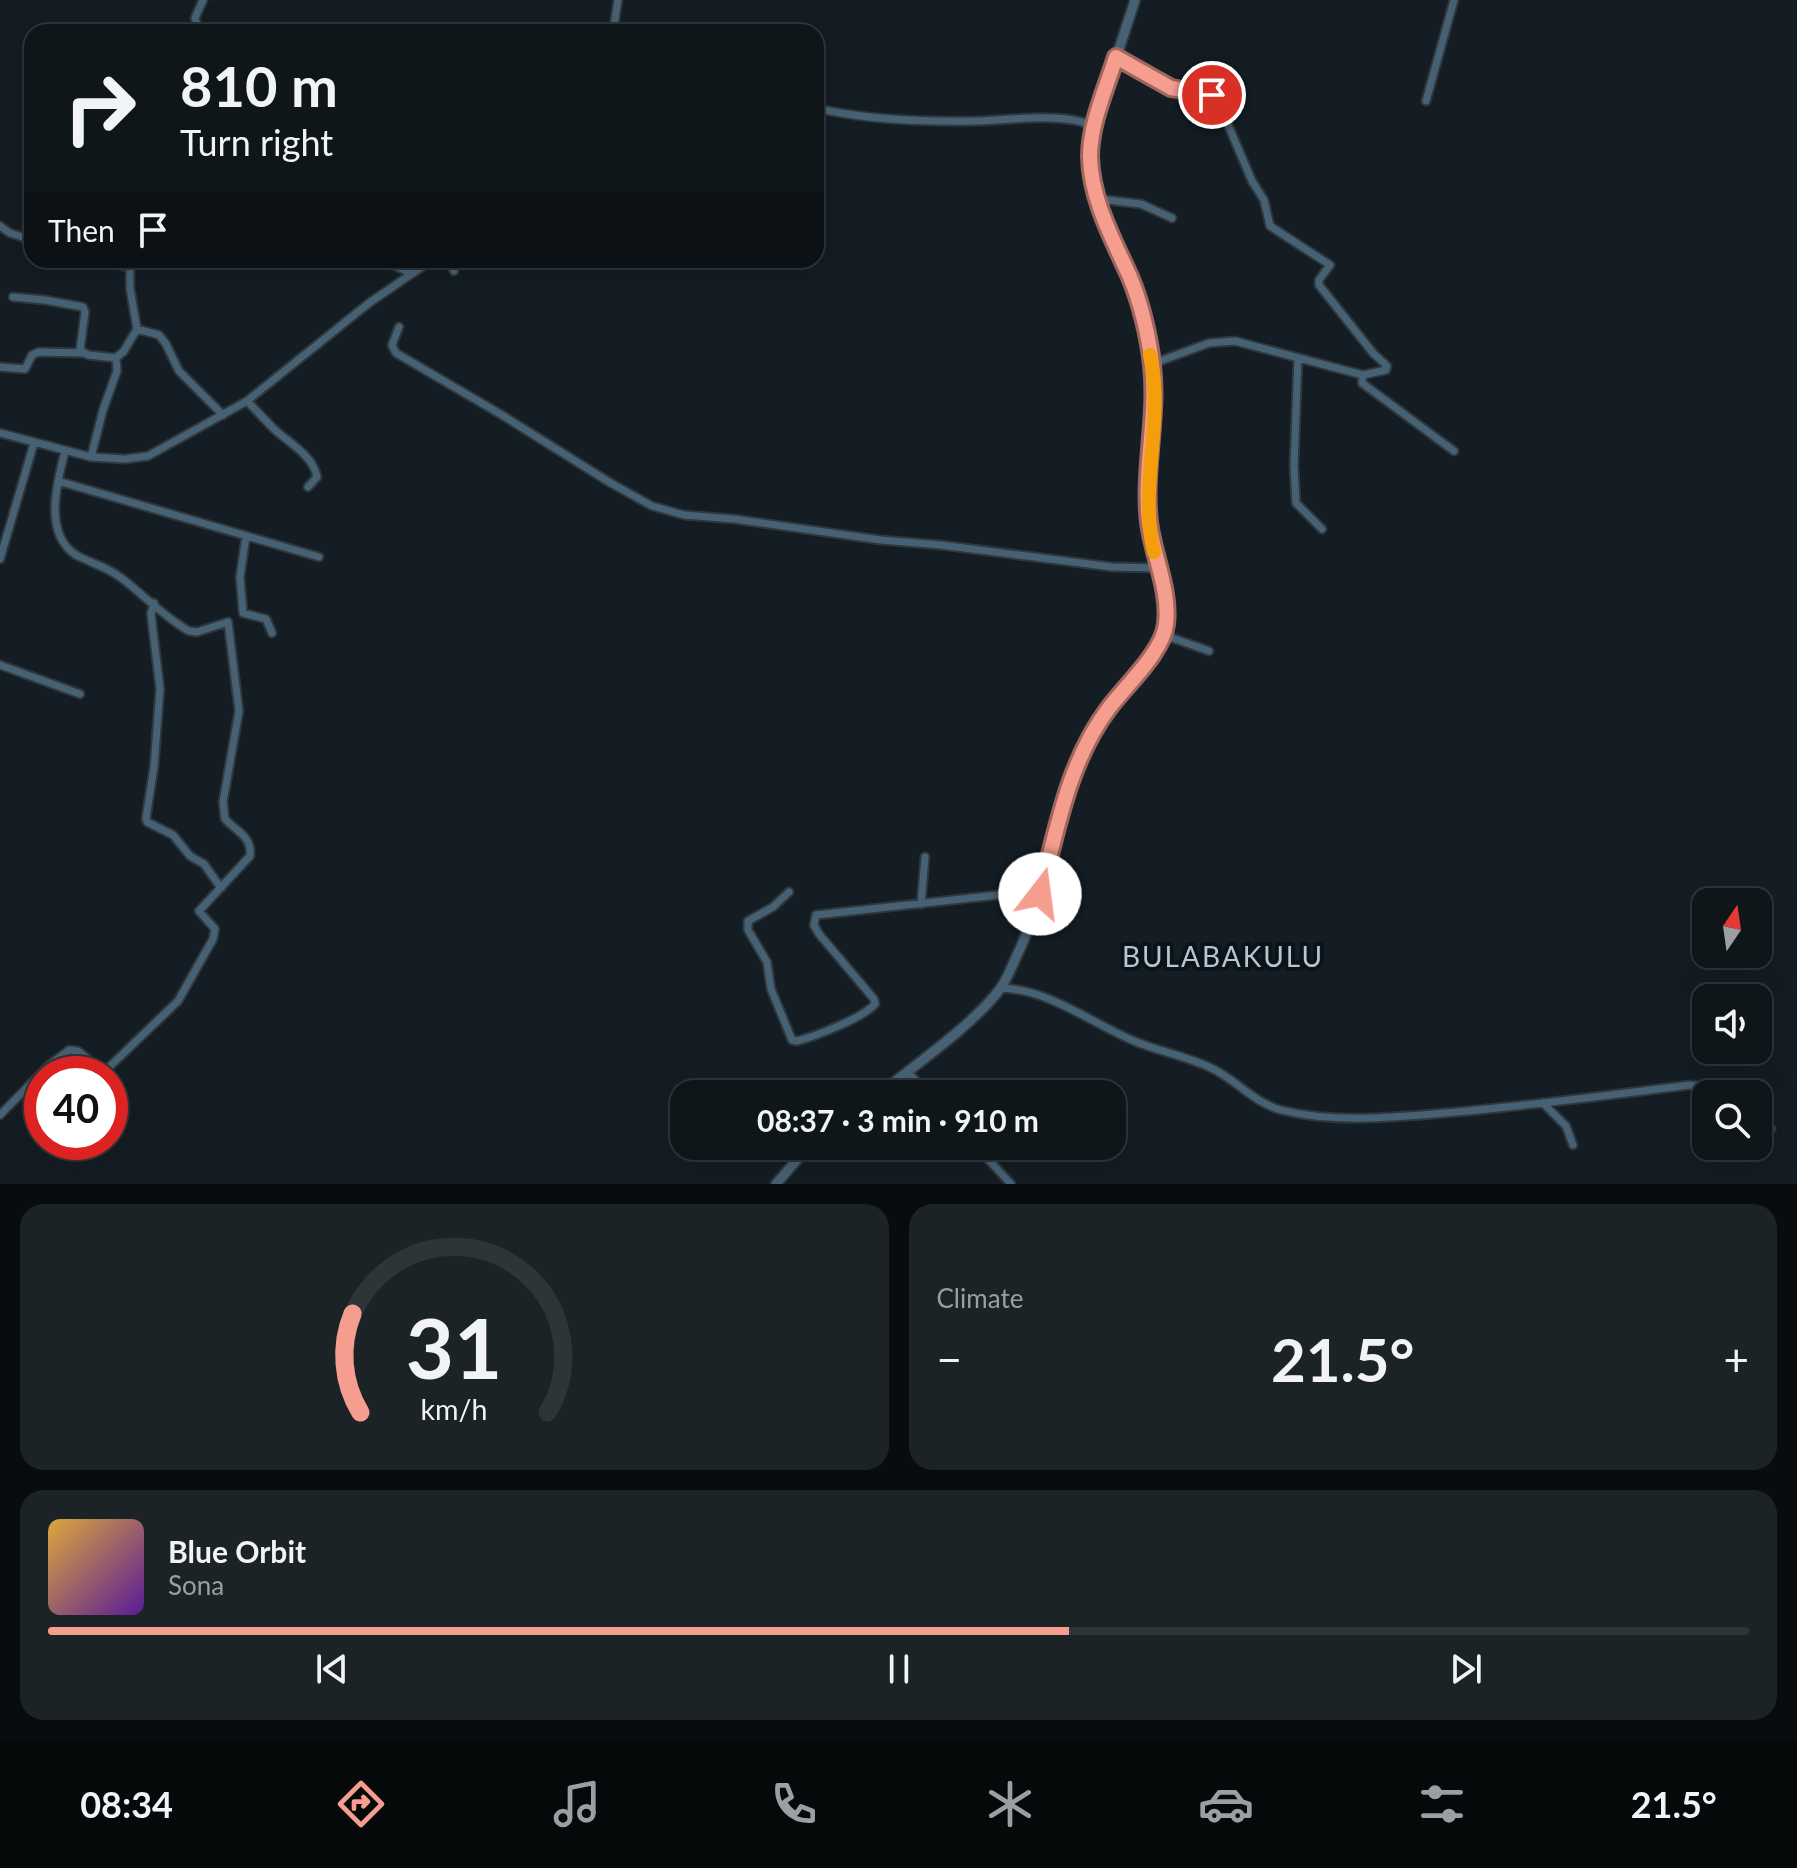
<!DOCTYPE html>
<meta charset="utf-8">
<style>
body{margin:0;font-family:Lato,sans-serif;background:#1c2327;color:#f1f3f6;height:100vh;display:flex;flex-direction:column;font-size:30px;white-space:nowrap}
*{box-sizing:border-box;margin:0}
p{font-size:26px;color:#9b9fa2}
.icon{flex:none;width:44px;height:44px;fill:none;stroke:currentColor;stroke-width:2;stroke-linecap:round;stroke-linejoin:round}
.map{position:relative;height:1184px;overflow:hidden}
.panel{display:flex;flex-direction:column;gap:20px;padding:20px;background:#080c0e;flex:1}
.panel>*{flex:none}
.top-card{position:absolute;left:24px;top:24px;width:800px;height:244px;border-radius:24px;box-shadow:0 8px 32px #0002,0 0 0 2px #2e3539;background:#0e161a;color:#f1f3f6;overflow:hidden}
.needle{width:52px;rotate:13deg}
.fabs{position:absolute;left:1692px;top:888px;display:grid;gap:16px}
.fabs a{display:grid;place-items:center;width:80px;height:80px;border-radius:16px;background:#0e161a;box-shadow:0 8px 32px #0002,0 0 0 2px #2e3539;font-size:40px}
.speed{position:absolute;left:24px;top:1056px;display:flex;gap:16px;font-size:40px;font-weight:700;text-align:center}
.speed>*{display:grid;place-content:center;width:104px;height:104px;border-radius:50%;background:#0e161a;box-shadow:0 8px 32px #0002,0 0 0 2px #2e3539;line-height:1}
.speed .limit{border:12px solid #d22;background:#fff;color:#111}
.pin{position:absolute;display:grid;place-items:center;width:68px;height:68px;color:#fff;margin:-34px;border:4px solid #fff;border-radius:50%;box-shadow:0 2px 8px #0007}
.me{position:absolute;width:88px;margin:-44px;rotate:15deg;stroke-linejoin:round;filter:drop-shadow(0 0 6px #0008)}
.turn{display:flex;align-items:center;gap:28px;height:168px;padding:0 24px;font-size:36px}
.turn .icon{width:104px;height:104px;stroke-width:2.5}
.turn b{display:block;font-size:56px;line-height:68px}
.then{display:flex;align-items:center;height:76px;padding:0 24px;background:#0003;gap:16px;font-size:30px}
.big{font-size:60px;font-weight:700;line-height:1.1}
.panel .widget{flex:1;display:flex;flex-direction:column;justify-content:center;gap:12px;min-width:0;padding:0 28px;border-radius:24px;background:#1c2327}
.panel .dial{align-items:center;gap:0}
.dial svg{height:208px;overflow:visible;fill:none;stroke:#2e3539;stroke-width:7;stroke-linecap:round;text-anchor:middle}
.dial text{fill:#f1f3f6;stroke:none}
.song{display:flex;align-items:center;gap:24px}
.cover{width:96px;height:96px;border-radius:12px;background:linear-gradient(135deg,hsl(40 70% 55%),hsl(270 70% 35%))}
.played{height:8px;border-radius:4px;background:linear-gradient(90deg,#f59d8f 60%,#2e3539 60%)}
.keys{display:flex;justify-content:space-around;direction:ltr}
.heat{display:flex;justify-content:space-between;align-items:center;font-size:44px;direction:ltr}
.panel .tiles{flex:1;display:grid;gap:20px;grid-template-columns:1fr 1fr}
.widget:last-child{grid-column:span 2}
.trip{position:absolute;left:670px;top:1080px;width:456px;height:80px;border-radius:24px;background:#0e161a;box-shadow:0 8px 32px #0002,0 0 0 2px #2e3539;font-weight:700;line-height:80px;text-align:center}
.tab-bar{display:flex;height:128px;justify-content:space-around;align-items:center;background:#06090a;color:#9b9fa2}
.tab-bar .icon{width:56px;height:56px}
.tab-bar .current{color:#f59d8f}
.tab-bar b{font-size:36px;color:#f1f3f6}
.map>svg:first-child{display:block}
</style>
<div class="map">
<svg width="1797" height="1184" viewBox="0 0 1797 1184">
<rect width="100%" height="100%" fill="#131d23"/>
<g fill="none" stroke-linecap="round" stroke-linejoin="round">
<defs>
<path id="minor" d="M 199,32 L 195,18 L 203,0
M 613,32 L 618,0
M 1116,57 L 1171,88 L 1212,95 L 1217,99 L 1252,181 L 1264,200 L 1270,226 L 1330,265 L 1319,280 L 1319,285 L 1373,353 L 1387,366 L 1386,370 L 1363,375 L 1362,383 L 1454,451
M 1426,101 L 1454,0
M 816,108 C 866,120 925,122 977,121 C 1009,120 1064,112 1094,126
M 1099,199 L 1141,204 L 1172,218
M 0,226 L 10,233 L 32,240
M 105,260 L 130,268 L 130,288 L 137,329 L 159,335 L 166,344 L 179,371 L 223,415
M 382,260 L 411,273 L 410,260
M 449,260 L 454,271
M 13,297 L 45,300 L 83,307 L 85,312 L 80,350 L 88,355 L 116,358 L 124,351 L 137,329
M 399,327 L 392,345 L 396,353 L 502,415 L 609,482 L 652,506 L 684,515 L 734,519 L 881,540 L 941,545 L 1112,567 L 1158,568
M 1298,358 L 1294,466 L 1296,503 L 1322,529
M 1152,364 L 1209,343 L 1235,341 L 1363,375
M 0,367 L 25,369 L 32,355 L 39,352 L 82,353
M 247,401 C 256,410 265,420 274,429 C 289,443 313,455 317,477 L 308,487
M 0,433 L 91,457 L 125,459 L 148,456 L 247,401 L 369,303 L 432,260
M 65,451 C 57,482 43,534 76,555 C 91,563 107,567 120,577 C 143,594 164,617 189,631 L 197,632 L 228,622 L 239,711 L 223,802 L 225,819 C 237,832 252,836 250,856 L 199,911 L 215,929 L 213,939 L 178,1001 L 104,1072
M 91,457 L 103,410 L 117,371 L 116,358
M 58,481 L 319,557
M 246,536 L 240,577 L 243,613 L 266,619 L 272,633
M 0,559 L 34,443
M 154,603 L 151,614 L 160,689 L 154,767 L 146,818 L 147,822 L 173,835 L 190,856 L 204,864 L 221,888
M 1164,635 L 1209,651
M 0,665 L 80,694
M 789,892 L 773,907 L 748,921 L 748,930 L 767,962 L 771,989 L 792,1040 L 797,1041 C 816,1036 863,1018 875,1004 L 874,999 L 819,934 L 814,925 L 816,915 L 1016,893 L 1040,894
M 921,904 L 925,857
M 1001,988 C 1051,990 1089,1022 1134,1041 C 1158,1051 1185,1056 1209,1067 C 1235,1078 1252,1102 1281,1110 C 1336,1124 1399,1117 1456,1112 C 1534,1105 1612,1095 1690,1085 L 1699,1086 L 1711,1094
M 907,1071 L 928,1094
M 110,1082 L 113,1087 L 110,1094
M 1543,1103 L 1566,1126 L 1573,1145
M 0,1115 L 48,1066 L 69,1050 L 78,1051 L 106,1074
M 1758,1124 L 1771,1129
M 976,1146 L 1011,1184
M 60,1154 L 76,1142"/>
<path id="tertiary" d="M 879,1094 C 915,1065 974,1024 1000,989 C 1008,978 1013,963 1019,951 C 1052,880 1055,798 1093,730 L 1152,654 L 1164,635 L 1166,624 L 1164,591 L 1153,546 L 1147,508 L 1153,406 L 1152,364 L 1131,280 L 1101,213 L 1090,159 L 1094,126 L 1135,0
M 776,1184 L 809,1146"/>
</defs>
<use href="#minor" stroke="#2d373c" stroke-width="11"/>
<use href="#tertiary" stroke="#2d373c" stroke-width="13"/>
<use href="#minor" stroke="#476174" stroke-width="7"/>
<use href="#tertiary" stroke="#476174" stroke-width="9"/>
</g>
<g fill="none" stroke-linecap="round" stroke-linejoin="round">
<defs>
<path id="route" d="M 1040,894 C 1057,830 1068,762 1109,708 C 1126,685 1163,652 1166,624 C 1170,589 1153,556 1149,522 C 1143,470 1158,418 1152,365 C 1149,337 1141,303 1130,277 C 1113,239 1091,200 1090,157 C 1090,123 1106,89 1116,57 L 1171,88 L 1212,95"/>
</defs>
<use href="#route" stroke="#9f665d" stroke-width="20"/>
<use href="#route" stroke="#f59d8f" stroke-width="14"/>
<path stroke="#f59e0b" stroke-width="14" d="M 1150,355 C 1165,420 1138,487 1154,552"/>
</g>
<g text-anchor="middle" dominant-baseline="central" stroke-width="8" stroke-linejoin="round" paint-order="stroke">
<g font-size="28" letter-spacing="2" fill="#b8c5ce" stroke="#0a131a">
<text x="1223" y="956">BULABAKULU</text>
</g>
</g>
</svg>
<div class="fabs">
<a><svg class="needle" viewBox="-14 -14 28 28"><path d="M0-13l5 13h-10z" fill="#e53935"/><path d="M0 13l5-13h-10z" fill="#9b9fa2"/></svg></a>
<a><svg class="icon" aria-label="sound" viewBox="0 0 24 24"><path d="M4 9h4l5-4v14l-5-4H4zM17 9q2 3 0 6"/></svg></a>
<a><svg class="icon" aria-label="search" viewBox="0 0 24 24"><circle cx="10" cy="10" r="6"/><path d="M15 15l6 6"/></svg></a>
</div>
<div class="speed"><div class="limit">40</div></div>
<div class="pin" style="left:1212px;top:95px;background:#d93025"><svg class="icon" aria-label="arrive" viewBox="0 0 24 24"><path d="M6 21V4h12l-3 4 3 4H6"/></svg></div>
<svg class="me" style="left:1040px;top:894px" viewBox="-20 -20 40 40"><circle r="19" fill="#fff"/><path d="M0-13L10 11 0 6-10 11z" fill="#f59d8f"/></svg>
<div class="trip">08:37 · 3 min · 910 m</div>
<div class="top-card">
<div class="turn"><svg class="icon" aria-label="right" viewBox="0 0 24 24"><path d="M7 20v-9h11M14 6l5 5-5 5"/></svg><div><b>810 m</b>Turn right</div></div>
<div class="then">Then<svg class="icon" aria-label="arrive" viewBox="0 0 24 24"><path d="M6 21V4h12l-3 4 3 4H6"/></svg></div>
</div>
</div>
<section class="panel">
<div class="tiles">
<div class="widget dial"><svg viewBox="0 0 100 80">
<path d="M14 69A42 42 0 1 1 86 69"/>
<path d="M14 69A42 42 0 0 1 11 31" stroke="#f59d8f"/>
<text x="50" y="56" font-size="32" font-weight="700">31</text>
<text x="50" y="72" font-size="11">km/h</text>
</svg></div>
<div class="widget"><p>Climate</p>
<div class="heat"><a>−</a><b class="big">21.5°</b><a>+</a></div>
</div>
<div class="widget">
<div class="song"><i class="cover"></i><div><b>Blue Orbit</b><p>Sona</p></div></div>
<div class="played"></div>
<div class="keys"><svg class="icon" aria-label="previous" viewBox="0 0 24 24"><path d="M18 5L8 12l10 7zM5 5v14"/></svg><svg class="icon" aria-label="pause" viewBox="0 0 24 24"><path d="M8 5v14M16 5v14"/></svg><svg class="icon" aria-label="next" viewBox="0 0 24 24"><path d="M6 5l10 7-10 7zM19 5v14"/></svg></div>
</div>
</div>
</section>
<nav class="tab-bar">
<b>08:34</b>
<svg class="icon current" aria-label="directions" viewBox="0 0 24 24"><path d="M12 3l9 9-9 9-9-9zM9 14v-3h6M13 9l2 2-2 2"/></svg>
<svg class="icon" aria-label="music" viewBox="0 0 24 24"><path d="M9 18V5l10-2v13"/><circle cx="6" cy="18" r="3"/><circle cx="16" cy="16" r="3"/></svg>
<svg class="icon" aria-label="phone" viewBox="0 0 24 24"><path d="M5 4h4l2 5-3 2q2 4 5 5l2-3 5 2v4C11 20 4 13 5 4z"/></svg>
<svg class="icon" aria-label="climate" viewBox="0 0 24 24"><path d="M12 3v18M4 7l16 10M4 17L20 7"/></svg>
<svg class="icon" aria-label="car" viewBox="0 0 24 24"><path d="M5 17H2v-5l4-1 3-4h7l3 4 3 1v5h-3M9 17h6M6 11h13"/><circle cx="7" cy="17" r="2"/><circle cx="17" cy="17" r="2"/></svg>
<svg class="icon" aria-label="filters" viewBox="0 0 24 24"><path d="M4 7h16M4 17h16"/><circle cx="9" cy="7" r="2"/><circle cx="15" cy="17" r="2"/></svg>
<b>21.5°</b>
</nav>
